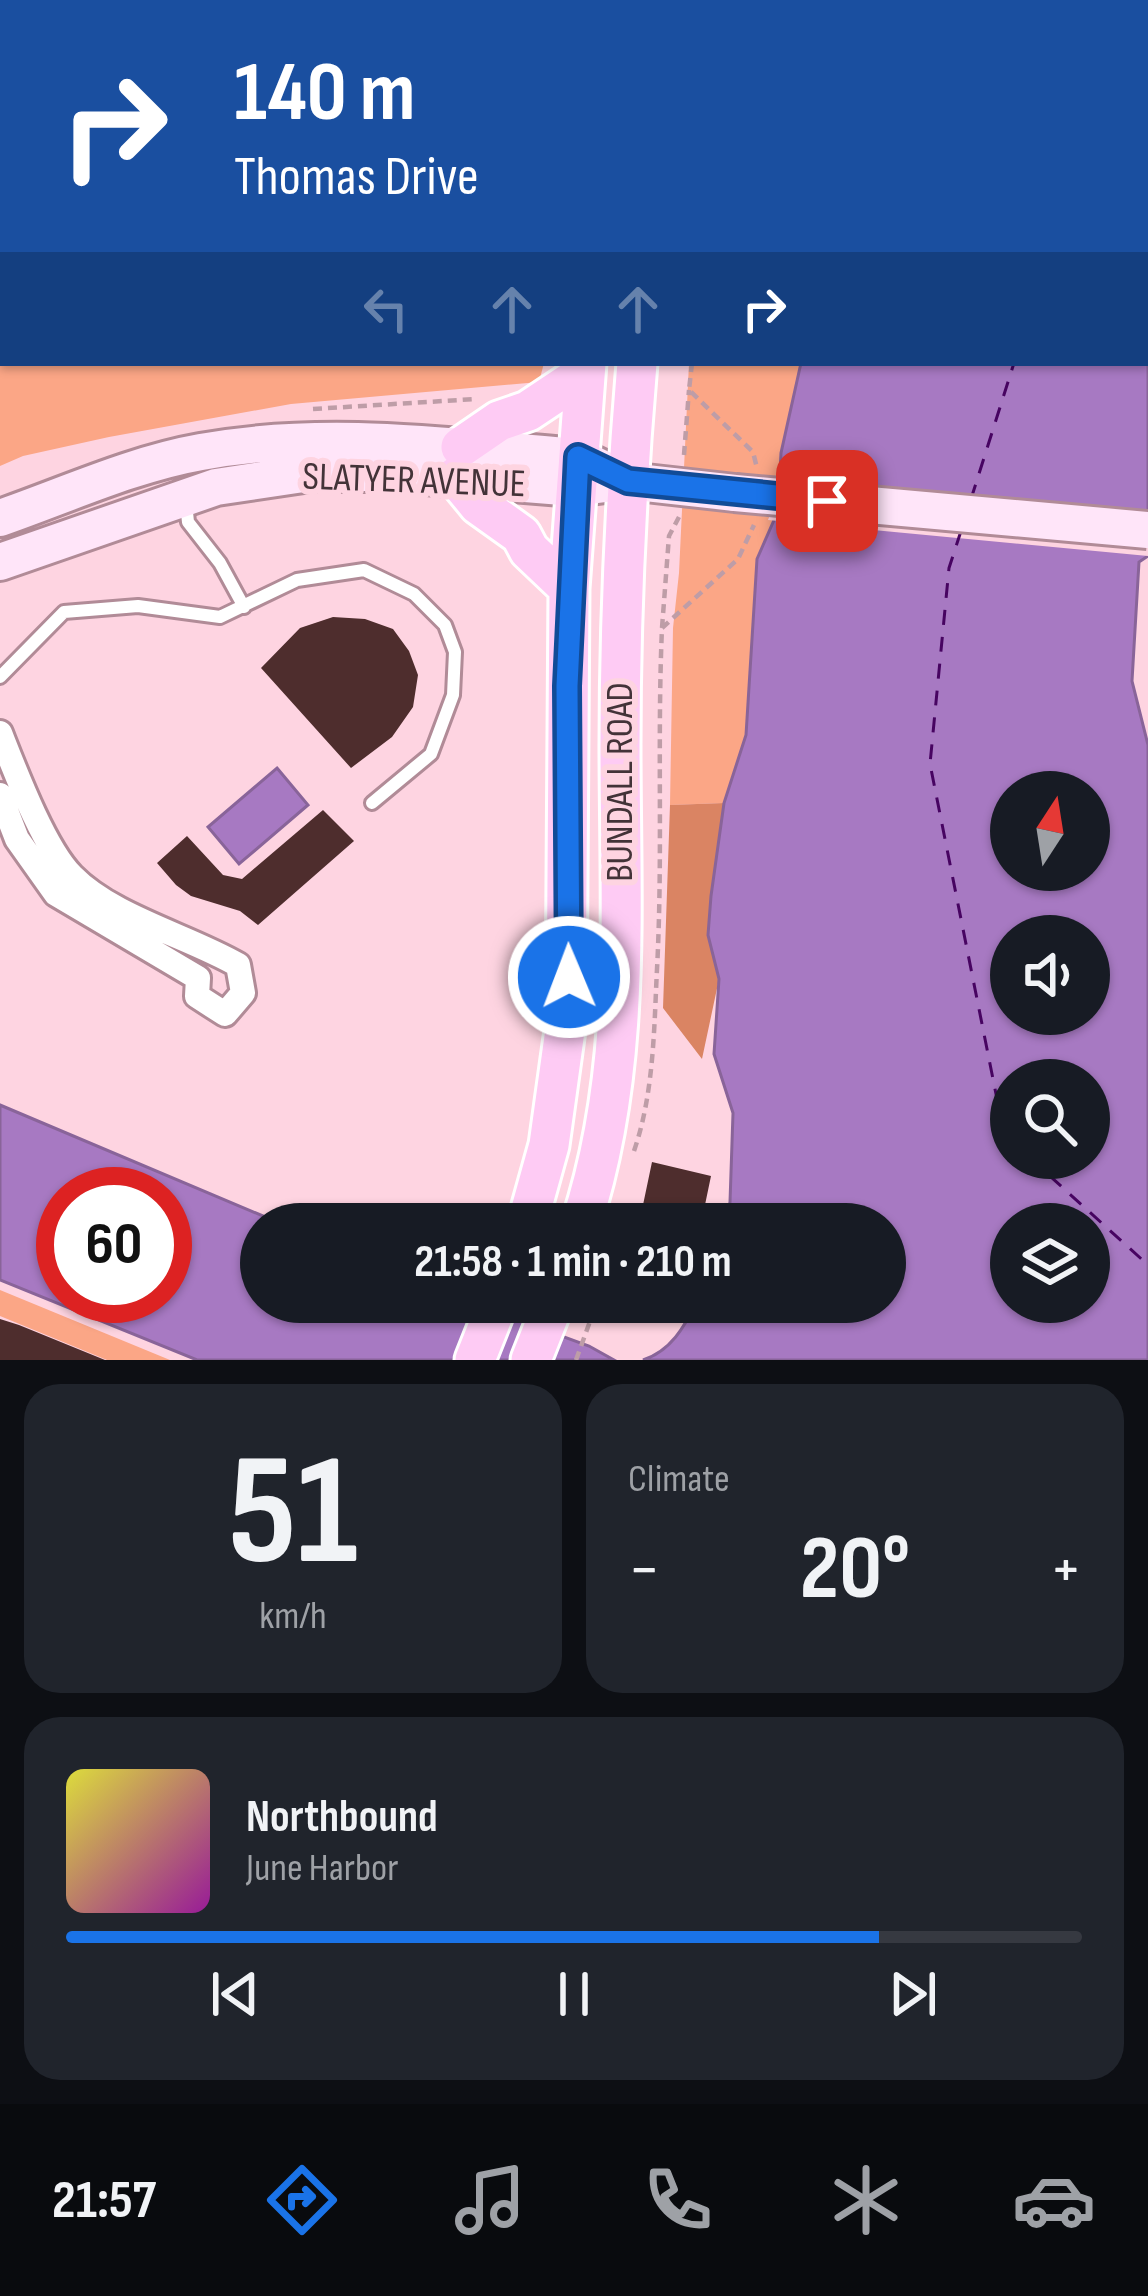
<!DOCTYPE html>
<meta charset="utf-8">
<style>
body{margin:0;font-family:"Sofia Sans Condensed",sans-serif;background:#20242c;color:#f1f3f6;height:100vh;display:flex;flex-direction:column;font-size:45px;white-space:nowrap}
*{box-sizing:border-box;margin:0}
p{font-size:39px;color:#9ea1a6}
.icon{flex:none;width:66px;height:66px;fill:none;stroke:currentColor;stroke-width:2;stroke-linecap:round;stroke-linejoin:round}
.map{position:relative;height:1360px;overflow:hidden}
.details{display:flex;flex-direction:column;gap:24px;padding:24px;background:#0d0f14;flex:1}
.details>*{flex:none}
.guide{position:absolute;left:0px;top:0px;width:1149px;height:366px;box-shadow:0 3px 9px #0004;background:#1a4fa0;color:#fff;overflow:hidden}
.needle{width:78px;rotate:12deg}
.tools{position:absolute;left:990px;top:771px;display:grid;gap:24px}
.tools a{display:grid;place-items:center;width:120px;height:120px;border-radius:50%;background:#171b24;box-shadow:0 3px 9px #0004;font-size:60px}
.speed{position:absolute;left:36px;top:1167px;display:flex;gap:24px;font-size:60px;font-weight:700;text-align:center}
.speed>*{display:grid;place-content:center;width:156px;height:156px;border-radius:50%;background:#171b24;box-shadow:0 3px 9px #0004;line-height:1}
.speed .limit{border:18px solid #d22;background:#fff;color:#111}
.pin{position:absolute;display:grid;place-items:center;width:102px;height:102px;color:#fff;margin:-51px;border-radius:24px;box-shadow:0 6px 18px #0006}
.me{position:absolute;width:132px;margin:-66px;rotate:359deg;stroke-linejoin:round;filter:drop-shadow(0 0 9px #0008)}
.turn{display:flex;align-items:center;gap:42px;height:252px;padding:0 36px;font-size:54px}
.turn .icon{width:156px;height:156px;stroke-width:2.5}
.turn b{display:block;font-size:84px;line-height:102px}
.lanes{display:flex;align-items:center;height:114px;padding:0 36px;background:#0003;justify-content:center;gap:60px;direction:ltr}
.lanes .off{opacity:.35}
.big{font-size:90px;font-weight:700;line-height:1.1}
.details .tile{flex:1;display:flex;flex-direction:column;justify-content:center;gap:18px;min-width:0;padding:0 42px;border-radius:36px;background:#20242c}
.details .dial{align-items:center;gap:0}
.dial b{font-size:156px;line-height:1}
.song{display:flex;align-items:center;gap:36px}
.cover{width:144px;height:144px;border-radius:18px;background:linear-gradient(135deg,hsl(60 70% 55%),hsl(300 70% 35%))}
.played{height:12px;border-radius:6px;background:linear-gradient(90deg,#1a73e8 80%,#363941 80%)}
.keys{display:flex;justify-content:space-around;direction:ltr}
.heat{display:flex;justify-content:space-between;align-items:center;font-size:66px;direction:ltr}
.details .tiles{flex:1;display:grid;gap:24px;grid-template-columns:1fr 1fr}
.tile:last-child{grid-column:span 2}
.trip{position:absolute;left:240px;top:1203px;width:666px;height:120px;border-radius:60px;background:#171b24;box-shadow:0 3px 9px #0004;font-weight:700;line-height:120px;text-align:center}
.tab-bar{display:flex;height:192px;justify-content:space-around;align-items:center;background:#090b0e;color:#9ea1a6}
.tab-bar .icon{width:84px;height:84px}
.tab-bar .current{color:#1a73e8}
.tab-bar b{font-size:54px;color:#f1f3f6}
.map>svg:first-child{display:block}
</style>
<div class="map">
<svg width="1148" height="1360" viewBox="0 0 1148 1360">
<rect width="100%" height="100%" fill="#fed4e1"/>
<path fill="#fba686" d="M 0,0 L 586,0 L 3,3 L 3,363 L 544,363 L 539,382 L 291,404 L 109,437 L 23,456 L 0,466 Z
M 689,363 L 801,363 L 781,453 L 778,511 L 757,559 L 746,736 L 724,803 L 670,805 L 673,628 L 679,573 Z
M 0,1290 L 170,1360 L 107,1360 L 0,1316 Z"/>
<path fill="#da8463" d="M 724,803 L 708,934 L 719,979 L 702,1059 L 663,1008 L 670,805 Z"/>
<path fill="#a779c2" stroke="#896499" stroke-width="3" fill-rule="evenodd" d="M 728,0 L 1148,0 L 1148,556 L 1139,562 L 1132,681 L 1148,745 L 1148,1360 L 643,1360 C 671,1351 684,1327 697,1302 L 885,1302 L 885,1224 L 725,1224 L 730,1202 L 733,1113 L 714,1054 L 719,979 L 708,935 L 711,896 L 724,803 L 746,735 L 757,559 L 778,511 L 781,453 L 801,363 L 1146,363 L 1146,3 L 728,3 ZM 1011,792 L 1089,792 L 1089,870 L 1011,870 ZM 1011,936 L 1089,936 L 1089,1014 L 1011,1014 ZM 1011,1080 L 1089,1080 L 1089,1158 L 1011,1158 ZM 1011,1224 L 1089,1224 L 1089,1302 L 1011,1302 Z
M 277,768 L 308,805 L 239,864 L 208,827 Z
M 0,1105 L 282,1224 L 261,1224 L 261,1302 L 469,1302 L 589,1346 L 614,1360 L 197,1360 L 0,1280 ZM 63,1194 L 165,1194 L 165,1296 L 63,1296 Z"/>
<path fill="#fed4e1" d="M 774,478 L 1148,515 L 1148,556 L 768,520 L 772,509 Z"/>
<g fill="none" stroke-linecap="round" stroke-linejoin="round">
<path stroke="#470461" stroke-width="3" stroke-dasharray="15 12" stroke-linecap="butt" d="M 1146,82 L 1148,78
M 971,499 L 1014,363
M 961,531 L 949,568 L 930,764 L 1004,1134 L 1011,1140
M 1030,1158 L 1148,1265"/>
</g>
<path fill="#4e2d2d" d="M 333,617 L 365,619 L 393,629 L 409,651 L 418,675 L 413,707 L 392,737 L 351,768 L 261,668 L 300,628 Z
M 323,810 L 354,841 L 258,925 L 240,911 L 191,896 L 176,885 L 157,863 L 187,836 L 223,875 L 242,879 Z
M 652,1162 L 711,1176 L 701,1224 L 639,1224 Z
M 0,1319 L 19,1325 L 105,1360 L 0,1360 Z"/>
<g fill="none" stroke-linecap="round" stroke-linejoin="round">
<defs>
<path id="service" d="M 186,503 L 188,522 L 220,563 L 244,607
M 0,677 L 64,612 L 138,606 L 220,617 L 297,580 L 364,570 L 414,594 L 445,625 L 455,652 L 453,695 L 431,754 L 372,803"/>
<path id="minor" d="M 0,733 C 15,771 44,848 72,876 C 112,917 188,936 238,965 L 243,993 L 225,1014 L 197,996 L 198,978 L 56,894 L 17,839 L 0,795"/>
<path id="secondary" d="M 0,518 C 66,495 133,464 201,452 C 328,429 451,447 578,457 L 605,470
M 0,562 L 216,487 L 310,473 L 388,473 L 575,488 L 628,481 L 735,493"/>
<path id="primary" d="M 614,3 L 614,0
M 670,3 L 671,0
M 461,447 L 499,421 L 528,411 L 585,373
M 456,477 L 479,505 L 521,535 L 529,550 L 569,588
M 527,1224 L 549,1145 L 566,1023 L 569,588 L 586,363
M 581,1224 C 632,1069 620,906 620,745 C 620,618 626,490 637,363
M 475,1360 L 498,1302
M 531,1360 L 554,1302"/>
</defs>
<use href="#service" stroke="#b18b97" stroke-width="18"/>
<use href="#minor" stroke="#b18b97" stroke-width="30"/>
<use href="#secondary" stroke="#b18b97" stroke-width="42"/>
<use href="#primary" stroke="#fff" stroke-width="45"/>
<path stroke="#be9da7" stroke-width="4.5" stroke-dasharray="9 6" stroke-linecap="butt" d="M 714,3 L 714,0
M 692,363 L 689,390 L 753,452 L 757,468
M 313,409 L 476,399
M 684,455 L 689,390
M 662,628 L 669,536 L 679,517
M 634,1151 C 654,1093 654,1029 657,969 C 663,855 657,742 662,628 L 738,559 L 754,525
M 576,1360 L 597,1302"/>
<use href="#service" stroke="#fff" stroke-width="12"/>
<use href="#minor" stroke="#fff" stroke-width="24"/>
<use href="#secondary" stroke="#ffe5f9" stroke-width="36"/>
<use href="#primary" stroke="#fecbf4" stroke-width="39"/>
<defs>
<path id="secondary-bridge" d="M 735,493 L 1148,530"/>
</defs>
<use href="#secondary-bridge" stroke="#b18b97" stroke-width="42" stroke-linecap="butt"/>
<use href="#secondary-bridge" stroke="#ffe5f9" stroke-width="36"/>
</g>
<g fill="none" stroke-linecap="round" stroke-linejoin="round">
<defs>
<path id="route" d="M 569,977 L 567,686 L 578,457 L 628,481 L 827,501"/>
</defs>
<use href="#route" stroke="#114b97" stroke-width="30"/>
<use href="#route" stroke="#1a73e8" stroke-width="21"/>
</g>
<g text-anchor="middle" dominant-baseline="central" stroke-width="12" stroke-linejoin="round" paint-order="stroke">
<g font-size="39" fill="#433338" stroke="#fed4e1">
<text transform="translate(414 481) rotate(2)">SLATYER AVENUE</text>
<text transform="translate(620 782) rotate(-90)">BUNDALL ROAD</text>
</g>
</g>
</svg>
<div class="tools">
<a><svg class="needle" viewBox="-14 -14 28 28"><path d="M0-13l5 13h-10z" fill="#e53935"/><path d="M0 13l5-13h-10z" fill="#9ea1a6"/></svg></a>
<a><svg class="icon" aria-label="sound" viewBox="0 0 24 24"><path d="M4 9h4l5-4v14l-5-4H4zM17 9q2 3 0 6"/></svg></a>
<a><svg class="icon" aria-label="search" viewBox="0 0 24 24"><circle cx="10" cy="10" r="6"/><path d="M15 15l6 6"/></svg></a>
<a><svg class="icon" aria-label="layers" viewBox="0 0 24 24"><path d="M12 4l9 5-9 5-9-5zM3 14l9 5 9-5"/></svg></a>
</div>
<div class="speed"><div class="limit">60</div></div>
<div class="pin" style="left:827px;top:501px;background:#d93025"><svg class="icon" aria-label="arrive" viewBox="0 0 24 24"><path d="M6 21V4h12l-3 4 3 4H6"/></svg></div>
<svg class="me" style="left:569px;top:977px" viewBox="-20 -20 40 40"><circle r="17" fill="#1a73e8" stroke="#fff" stroke-width="3"/><path d="M0-11L8 9 0 5-8 9z" fill="#fff"/></svg>
<div class="trip">21:58 · 1 min · 210 m</div>
<div class="guide">
<div class="turn"><svg class="icon" aria-label="right" viewBox="0 0 24 24"><path d="M7 20v-9h11M14 6l5 5-5 5"/></svg><div><b>140 m</b>Thomas Drive</div></div>
<div class="lanes"><svg class="icon off" aria-label="left" viewBox="0 0 24 24"><path d="M17 20v-9H6M10 6l-5 5 5 5"/></svg><svg class="icon off" aria-label="ahead" viewBox="0 0 24 24"><path d="M12 20V5M6 11l6-6 6 6"/></svg><svg class="icon off" aria-label="ahead" viewBox="0 0 24 24"><path d="M12 20V5M6 11l6-6 6 6"/></svg><svg class="icon" aria-label="right" viewBox="0 0 24 24"><path d="M7 20v-9h11M14 6l5 5-5 5"/></svg></div>
</div>
</div>
<section class="details">
<div class="tiles">
<div class="tile dial"><b>51</b><p>km/h</p></div>
<div class="tile"><p>Climate</p>
<div class="heat"><a>−</a><b class="big">20°</b><a>+</a></div>
</div>
<div class="tile">
<div class="song"><i class="cover"></i><div><b>Northbound</b><p>June Harbor</p></div></div>
<div class="played"></div>
<div class="keys"><svg class="icon" aria-label="previous" viewBox="0 0 24 24"><path d="M18 5L8 12l10 7zM5 5v14"/></svg><svg class="icon" aria-label="pause" viewBox="0 0 24 24"><path d="M8 5v14M16 5v14"/></svg><svg class="icon" aria-label="next" viewBox="0 0 24 24"><path d="M6 5l10 7-10 7zM19 5v14"/></svg></div>
</div>
</div>
</section>
<nav class="tab-bar">
<b>21:57</b>
<svg class="icon current" aria-label="directions" viewBox="0 0 24 24"><path d="M12 3l9 9-9 9-9-9zM9 14v-3h6M13 9l2 2-2 2"/></svg>
<svg class="icon" aria-label="music" viewBox="0 0 24 24"><path d="M9 18V5l10-2v13"/><circle cx="6" cy="18" r="3"/><circle cx="16" cy="16" r="3"/></svg>
<svg class="icon" aria-label="phone" viewBox="0 0 24 24"><path d="M5 4h4l2 5-3 2q2 4 5 5l2-3 5 2v4C11 20 4 13 5 4z"/></svg>
<svg class="icon" aria-label="climate" viewBox="0 0 24 24"><path d="M12 3v18M4 7l16 10M4 17L20 7"/></svg>
<svg class="icon" aria-label="car" viewBox="0 0 24 24"><path d="M5 17H2v-5l4-1 3-4h7l3 4 3 1v5h-3M9 17h6M6 11h13"/><circle cx="7" cy="17" r="2"/><circle cx="17" cy="17" r="2"/></svg>
</nav>
